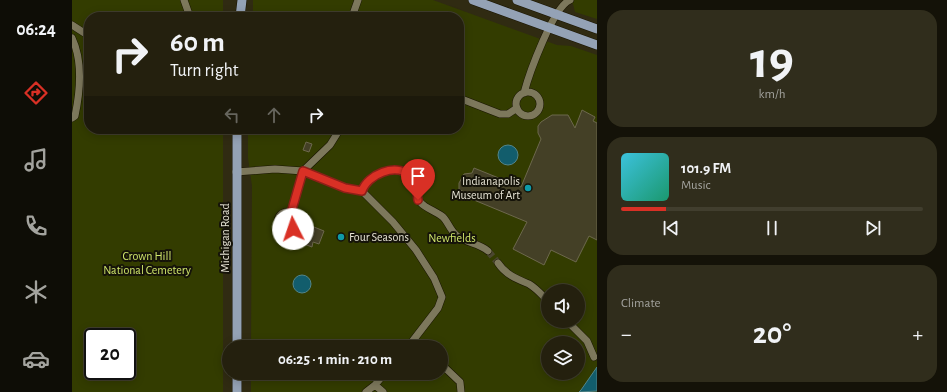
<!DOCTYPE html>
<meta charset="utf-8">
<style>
body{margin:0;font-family:"Alegreya Sans",sans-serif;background:#302d1c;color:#f1f3f6;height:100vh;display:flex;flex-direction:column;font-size:15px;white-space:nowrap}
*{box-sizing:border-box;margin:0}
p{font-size:13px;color:#a3a39e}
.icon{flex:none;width:22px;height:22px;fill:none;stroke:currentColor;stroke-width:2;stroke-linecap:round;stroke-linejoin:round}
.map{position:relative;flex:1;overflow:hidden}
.panel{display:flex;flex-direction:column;gap:10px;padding:10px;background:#141208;width:350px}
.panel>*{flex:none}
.top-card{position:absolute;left:12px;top:12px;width:380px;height:122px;border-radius:16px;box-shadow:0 2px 10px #0003,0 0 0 1px #413e2e;background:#24200e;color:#f1f3f6;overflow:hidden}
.controls{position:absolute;left:469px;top:284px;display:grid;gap:8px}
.controls a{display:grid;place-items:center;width:44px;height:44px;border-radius:50%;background:#24200e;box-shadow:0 2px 10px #0003,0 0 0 1px #413e2e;font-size:20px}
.speed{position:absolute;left:12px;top:328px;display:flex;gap:8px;font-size:20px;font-weight:700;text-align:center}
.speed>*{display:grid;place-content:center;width:52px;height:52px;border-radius:50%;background:#24200e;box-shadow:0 2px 10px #0003,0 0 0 1px #413e2e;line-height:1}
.speed .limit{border:2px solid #111;border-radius:6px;background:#fff;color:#111}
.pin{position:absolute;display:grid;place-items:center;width:34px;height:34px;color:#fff;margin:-41px -17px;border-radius:50% 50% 50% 0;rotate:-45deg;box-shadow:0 0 4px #0007}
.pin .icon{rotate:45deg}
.me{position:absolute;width:44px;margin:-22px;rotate:356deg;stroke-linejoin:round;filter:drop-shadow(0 0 3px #0008)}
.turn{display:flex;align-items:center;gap:14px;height:84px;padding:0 20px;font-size:18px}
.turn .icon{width:52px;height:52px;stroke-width:2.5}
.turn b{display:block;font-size:28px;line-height:34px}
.lanes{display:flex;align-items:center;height:38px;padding:0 20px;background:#0003;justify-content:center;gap:20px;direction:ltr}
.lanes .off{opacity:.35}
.big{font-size:30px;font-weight:700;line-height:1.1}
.panel .tile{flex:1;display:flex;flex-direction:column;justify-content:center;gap:6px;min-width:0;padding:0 14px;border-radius:16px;background:#302d1c}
.panel .dial{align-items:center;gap:0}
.dial b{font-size:52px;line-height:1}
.song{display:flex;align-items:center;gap:12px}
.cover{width:48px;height:48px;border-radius:6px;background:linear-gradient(135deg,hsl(190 70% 55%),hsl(160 70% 35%))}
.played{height:4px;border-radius:2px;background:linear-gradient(90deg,#d93025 15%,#413e2e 15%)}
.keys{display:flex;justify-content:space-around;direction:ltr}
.heat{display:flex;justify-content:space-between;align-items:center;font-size:22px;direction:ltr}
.trip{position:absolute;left:150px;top:340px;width:226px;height:40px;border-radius:20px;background:#24200e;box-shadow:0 2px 10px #0003,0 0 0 1px #413e2e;font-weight:700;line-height:40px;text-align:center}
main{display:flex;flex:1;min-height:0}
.dock{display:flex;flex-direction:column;width:72px;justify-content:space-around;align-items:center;background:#0e0d06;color:#a3a39e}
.dock .icon{width:28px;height:28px}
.dock .active{color:#d93025}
.dock b{font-size:18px;color:#f1f3f6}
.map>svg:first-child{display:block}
</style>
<main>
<nav class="dock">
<b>06:24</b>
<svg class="icon active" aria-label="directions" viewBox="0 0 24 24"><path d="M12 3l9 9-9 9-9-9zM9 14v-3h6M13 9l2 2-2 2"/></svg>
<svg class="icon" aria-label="music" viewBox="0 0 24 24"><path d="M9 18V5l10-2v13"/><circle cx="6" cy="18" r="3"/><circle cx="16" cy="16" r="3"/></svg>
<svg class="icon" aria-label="phone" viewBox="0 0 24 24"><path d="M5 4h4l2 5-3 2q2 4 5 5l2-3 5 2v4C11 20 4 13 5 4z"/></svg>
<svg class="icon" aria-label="climate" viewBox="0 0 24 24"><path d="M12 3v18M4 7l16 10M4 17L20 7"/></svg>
<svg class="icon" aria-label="car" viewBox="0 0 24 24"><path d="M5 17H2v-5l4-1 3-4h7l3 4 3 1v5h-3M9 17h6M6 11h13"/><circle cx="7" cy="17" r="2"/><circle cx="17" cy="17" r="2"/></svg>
</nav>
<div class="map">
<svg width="525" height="392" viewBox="0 0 525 392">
<rect width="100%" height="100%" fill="#302b12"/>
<path fill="#333c00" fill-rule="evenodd" d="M 0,0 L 151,0 L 151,17 L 17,17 L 17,129 L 151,129 L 151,392 L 0,392 ZM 21,337 L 55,337 L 55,371 L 21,371 Z
M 181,0 L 361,0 L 485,45 L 499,46 L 525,55 L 525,392 L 179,392 L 179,373 L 369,373 L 369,347 L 179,347 L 180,186 L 176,158 L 176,129 L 387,129 L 387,17 L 181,17 ZM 476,291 L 506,291 L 506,321 L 476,321 ZM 476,343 L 506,343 L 506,373 L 476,373 Z
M 490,0 L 525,0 L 525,19 L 503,12 L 501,4 Z"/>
<path fill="#125d6c" stroke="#52858b" d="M426 155a10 10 0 1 1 20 0a10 10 0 1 1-20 0Z
M221 284a9 9 0 1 1 18 0a9 9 0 1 1-18 0Z
M 525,367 L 525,391 L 507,392 L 509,390 Z"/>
<path fill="#444026" stroke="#6d684d" d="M 510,110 L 523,117 L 521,121 L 525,123 L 525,240 L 517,236 L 504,262 L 479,250 L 472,265 L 441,249 L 455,222 L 390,195 L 392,192 L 387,189 L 387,183 L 392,174 L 400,173 L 402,168 L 449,187 L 469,139 L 466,133 L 466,126 L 469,122 L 480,115 L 496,115 L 503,128 Z
M 234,142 L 240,144 L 237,152 L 231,150 Z
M 227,221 L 252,231 L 247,244 L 241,242 L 240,247 L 232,244 L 234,239 L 231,238 L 232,235 L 223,232 Z"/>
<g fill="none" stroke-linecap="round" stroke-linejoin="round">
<path stroke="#4b472f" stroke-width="7" stroke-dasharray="7 3.5" stroke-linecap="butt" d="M 416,251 L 426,263"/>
<defs>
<path id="minor" d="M 112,0 L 118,17
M 280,17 L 286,0
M 0,25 L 17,36
M 0,38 C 11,61 8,92 3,116 L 0,118
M444 104a12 12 0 1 1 24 0a12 12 0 1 1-24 0Z
M 452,93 C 457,74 481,7 498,0
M 387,98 L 428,114 L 436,114 L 445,108
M 164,172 L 203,169 L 231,171 L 273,188 L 290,191 L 321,222 L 344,250 L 362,278 L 370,297 L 366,308 L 336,347
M 290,191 C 295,175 325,161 338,176 C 344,184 342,195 348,202 C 354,209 364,211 371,217 C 376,222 378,230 384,235 C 393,243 407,243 416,251
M206 221a9 9 0 1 1 18 0a9 9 0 1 1-18 0Z
M 219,213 L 231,171 L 258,145 L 268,129
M 426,263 C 434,275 445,279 457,284 C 464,288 470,295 476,301
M 495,321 L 515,341 L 522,357
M 341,341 L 348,347
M 369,364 L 388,382 L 389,392
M 303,385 L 311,392
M 294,392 L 303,385 L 313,373"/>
<path id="major" d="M 401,0 L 525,45
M 445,0 L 525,29
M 168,17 L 170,0
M 165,347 L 165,129
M 165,373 L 165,392"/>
</defs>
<use href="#minor" stroke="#181300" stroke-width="8"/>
<use href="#major" stroke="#181300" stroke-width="10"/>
<use href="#minor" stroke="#7d785c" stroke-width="7"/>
<use href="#major" stroke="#94a2b5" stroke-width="9"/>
</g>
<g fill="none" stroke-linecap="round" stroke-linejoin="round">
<defs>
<path id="route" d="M 221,229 L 224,220 L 219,213 L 231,171 L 273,188 L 290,191 C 295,175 324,162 338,176 C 344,182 345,191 346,200"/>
</defs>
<use href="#route" stroke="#8d1f18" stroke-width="10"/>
<use href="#route" stroke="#d93025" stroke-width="7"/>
</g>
<g fill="#0f9aa8" stroke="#151309" stroke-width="1.5">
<circle cx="456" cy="188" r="4"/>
<circle cx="269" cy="237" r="4"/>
</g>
<g text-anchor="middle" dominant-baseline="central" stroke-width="4" stroke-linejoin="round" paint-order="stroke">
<g font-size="12" fill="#e6e3d4" stroke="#151309" text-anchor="end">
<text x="448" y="181">Indianapolis<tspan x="448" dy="14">Museum of Art</tspan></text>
<text x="277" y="237" text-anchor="start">Four Seasons</text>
</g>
<g font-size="12" fill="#e6e3d4" stroke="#151309">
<text transform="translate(153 238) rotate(-90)">Michigan Road</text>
</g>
<g font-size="12" fill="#d0e66b" stroke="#151309">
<text x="380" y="238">Newfields</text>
<text x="75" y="256">Crown Hill<tspan x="75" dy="14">National Cemetery</tspan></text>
</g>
</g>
</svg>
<div class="controls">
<a><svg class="icon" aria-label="sound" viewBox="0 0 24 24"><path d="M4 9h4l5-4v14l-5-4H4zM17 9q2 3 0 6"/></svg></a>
<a><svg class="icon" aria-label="layers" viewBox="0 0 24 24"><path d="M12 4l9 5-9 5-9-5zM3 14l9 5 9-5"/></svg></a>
</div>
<div class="speed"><div class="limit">20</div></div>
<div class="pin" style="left:346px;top:200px;background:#d93025"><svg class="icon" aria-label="arrive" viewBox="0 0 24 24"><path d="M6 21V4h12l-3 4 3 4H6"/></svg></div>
<svg class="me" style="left:221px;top:229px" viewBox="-20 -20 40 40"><circle r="19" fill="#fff"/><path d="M0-13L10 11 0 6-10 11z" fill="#d93025"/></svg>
<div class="trip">06:25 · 1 min · 210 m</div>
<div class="top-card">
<div class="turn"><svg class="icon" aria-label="right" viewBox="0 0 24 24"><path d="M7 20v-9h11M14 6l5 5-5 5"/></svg><div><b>60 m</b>Turn right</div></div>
<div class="lanes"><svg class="icon off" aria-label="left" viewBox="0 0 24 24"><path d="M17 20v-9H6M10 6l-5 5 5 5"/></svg><svg class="icon off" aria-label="ahead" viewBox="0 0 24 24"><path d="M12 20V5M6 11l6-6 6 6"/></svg><svg class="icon" aria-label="right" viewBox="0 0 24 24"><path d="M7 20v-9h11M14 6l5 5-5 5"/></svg></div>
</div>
</div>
<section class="panel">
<div class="tile dial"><b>19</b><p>km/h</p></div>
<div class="tile">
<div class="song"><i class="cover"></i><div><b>101.9 FM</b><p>Music</p></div></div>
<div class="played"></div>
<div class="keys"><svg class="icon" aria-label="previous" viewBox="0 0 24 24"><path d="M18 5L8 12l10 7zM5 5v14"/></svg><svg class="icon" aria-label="pause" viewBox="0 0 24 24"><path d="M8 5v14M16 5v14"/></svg><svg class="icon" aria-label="next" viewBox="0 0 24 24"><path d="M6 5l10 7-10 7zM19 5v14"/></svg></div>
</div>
<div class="tile"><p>Climate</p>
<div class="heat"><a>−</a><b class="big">20°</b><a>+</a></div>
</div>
</section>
</main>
